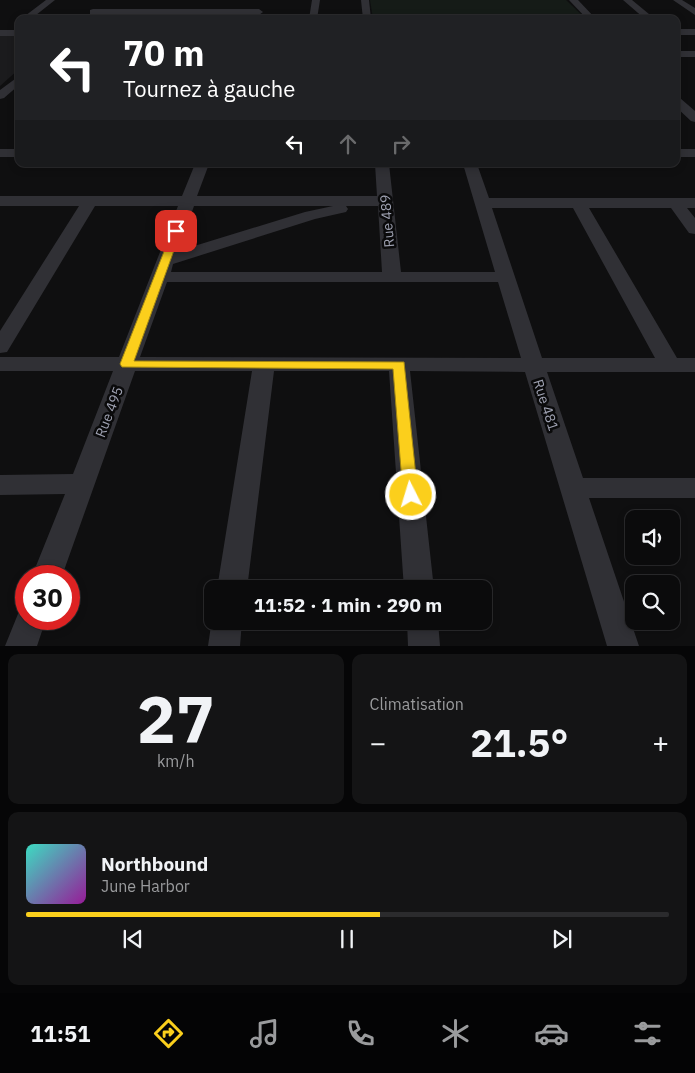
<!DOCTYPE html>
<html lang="fr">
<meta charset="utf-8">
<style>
body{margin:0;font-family:"IBM Plex Sans",sans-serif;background:#141415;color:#f1f3f6;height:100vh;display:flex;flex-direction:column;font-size:19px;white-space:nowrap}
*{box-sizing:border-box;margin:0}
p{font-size:16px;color:#9a9b9d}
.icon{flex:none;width:28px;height:28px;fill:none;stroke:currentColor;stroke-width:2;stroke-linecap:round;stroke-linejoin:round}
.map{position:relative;height:646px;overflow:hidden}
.panel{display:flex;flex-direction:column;gap:8px;padding:8px;background:#060607;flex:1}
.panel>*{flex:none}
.top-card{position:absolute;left:15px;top:15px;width:665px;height:152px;border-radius:10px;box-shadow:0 2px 8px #0003,0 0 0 1px #2b2b2d;background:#202124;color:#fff;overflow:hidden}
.controls{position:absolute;left:625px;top:510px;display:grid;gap:10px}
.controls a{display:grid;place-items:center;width:55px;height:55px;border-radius:10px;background:#0b0b0c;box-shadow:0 2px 8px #0003,0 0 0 1px #2b2b2d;font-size:25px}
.speed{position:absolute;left:15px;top:565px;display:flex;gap:10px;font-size:25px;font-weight:700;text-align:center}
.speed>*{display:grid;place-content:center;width:65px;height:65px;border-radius:50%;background:#0b0b0c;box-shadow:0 2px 8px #0003,0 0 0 1px #2b2b2d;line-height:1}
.speed .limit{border:8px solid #d22;background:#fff;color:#111}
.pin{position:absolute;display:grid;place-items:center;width:42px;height:42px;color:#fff;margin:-21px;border-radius:10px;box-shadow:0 2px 8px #0006}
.me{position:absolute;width:55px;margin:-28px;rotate:355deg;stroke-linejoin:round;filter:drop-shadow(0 0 4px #0008)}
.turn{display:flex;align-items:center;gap:18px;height:105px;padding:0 25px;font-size:22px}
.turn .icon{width:65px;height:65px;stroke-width:2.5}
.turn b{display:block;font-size:35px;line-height:42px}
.lanes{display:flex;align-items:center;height:48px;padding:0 25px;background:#0003;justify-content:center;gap:25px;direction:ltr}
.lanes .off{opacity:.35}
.big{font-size:38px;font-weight:700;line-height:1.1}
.panel .card{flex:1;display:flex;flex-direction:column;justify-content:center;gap:8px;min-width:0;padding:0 18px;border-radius:10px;background:#141415}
.panel .dial{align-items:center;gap:0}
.dial b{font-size:65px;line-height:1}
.song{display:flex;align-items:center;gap:15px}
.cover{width:60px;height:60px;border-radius:8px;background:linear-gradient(135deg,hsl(170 70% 55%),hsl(300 70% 35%))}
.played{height:5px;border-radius:2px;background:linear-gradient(90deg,#fbcf1c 55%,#2b2b2d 55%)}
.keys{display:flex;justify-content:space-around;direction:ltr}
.heat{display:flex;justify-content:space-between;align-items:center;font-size:28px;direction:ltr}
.panel .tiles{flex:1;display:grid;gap:8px;grid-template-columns:1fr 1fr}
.card:last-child{grid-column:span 2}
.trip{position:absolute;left:204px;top:580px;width:288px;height:50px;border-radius:10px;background:#0b0b0c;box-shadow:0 2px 8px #0003,0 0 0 1px #2b2b2d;font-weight:700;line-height:50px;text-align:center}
.tab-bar{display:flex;height:80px;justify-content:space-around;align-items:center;background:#040405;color:#9a9b9d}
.tab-bar .icon{width:35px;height:35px}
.tab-bar .active{color:#fbcf1c}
.tab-bar b{font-size:22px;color:#f1f3f6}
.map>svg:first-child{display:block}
</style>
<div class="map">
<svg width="695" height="646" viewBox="0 0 695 646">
<rect width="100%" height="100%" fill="#0f0f10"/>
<path fill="#1b1b1d" d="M 0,34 L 19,34 L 19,69 L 0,86 Z"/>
<path fill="#151b17" d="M 370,0 L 566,0 L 586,19 L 373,19 Z"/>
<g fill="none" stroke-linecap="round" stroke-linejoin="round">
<path fill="#303035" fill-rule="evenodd" d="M 46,0 L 55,0 L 31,19 L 21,19 Z
M 312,0 L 320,0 L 317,19 L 309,19 Z
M 361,0 L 369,0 L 371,19 L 363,19 Z
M 569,0 L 578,0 L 596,19 L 587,19 Z
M 623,0 L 632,0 L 655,19 L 645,19 Z
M 673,0 L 682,0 L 695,8 L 695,15 Z
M 93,9 L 259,9 L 263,12 L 259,15 L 90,14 L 90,10 Z
M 676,29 L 695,29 L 695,35 L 676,35 Z
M 0,30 L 19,30 L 19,36 L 0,36 Z
M 676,51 L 695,51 L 695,57 L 676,57 Z
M 19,76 L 19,85 L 4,98 L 0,99 L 0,90 Z
M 676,97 L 680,98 L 695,111 L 695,122 L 691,121 L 676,107 Z
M 0,149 L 19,149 L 19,157 L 0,157 Z
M 676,149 L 695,149 L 695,157 L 676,157 Z
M 195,164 L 209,164 L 197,196 L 377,196 L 375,164 L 389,164 L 401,272 L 495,272 L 463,164 L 477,164 L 489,198 L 695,198 L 695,208 L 687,208 L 695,218 L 695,234 L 689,233 L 671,208 L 589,208 L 677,358 L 695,358 L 695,372 L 547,372 L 583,478 L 695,478 L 695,498 L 589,498 L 639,646 L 607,646 L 525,372 L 410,371 L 434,589 L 404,589 L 389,371 L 274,371 L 247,589 L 217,589 L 252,371 L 135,371 L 62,576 L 32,576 L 65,494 L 0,495 L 0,475 L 73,474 L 113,371 L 0,371 L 0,357 L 119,357 L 178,206 L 95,206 L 10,347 L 7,352 L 0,353 L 0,331 L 79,206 L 0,206 L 0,196 L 182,196 ZM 194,206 L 333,206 L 305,212 L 178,251 ZM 346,206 L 378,206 L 382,272 L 171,272 L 173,264 L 315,219 L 346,212 L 348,209 ZM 492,208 L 573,208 L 655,358 L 542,358 ZM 167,282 L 498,282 L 521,358 L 140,357 Z
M 26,607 L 26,619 L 46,619 L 37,646 L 5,646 L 20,609 Z
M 212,619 L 212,621 L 242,621 L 240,646 L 208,646 Z
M 407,621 L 438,621 L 440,646 L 408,646 Z"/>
</g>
<path fill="#fbcf1c" stroke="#a38712" d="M 176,228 L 181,231 L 134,361 L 404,362 L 418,495 L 416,499 L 411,501 L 405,499 L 403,495 L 393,369 L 122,367 L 120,364 L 172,231 Z"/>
<g text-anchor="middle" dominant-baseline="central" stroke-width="5" stroke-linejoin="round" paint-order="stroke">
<g font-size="14" fill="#9fa2b2" stroke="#0a0a0b">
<text transform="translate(387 221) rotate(-95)">Rue 489</text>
<text transform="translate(546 405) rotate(72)">Rue 481</text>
<text transform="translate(109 412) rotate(-69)">Rue 495</text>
</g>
</g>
</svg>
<div class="controls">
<a><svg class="icon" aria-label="sound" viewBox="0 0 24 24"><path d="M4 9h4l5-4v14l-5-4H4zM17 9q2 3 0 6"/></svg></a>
<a><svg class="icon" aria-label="search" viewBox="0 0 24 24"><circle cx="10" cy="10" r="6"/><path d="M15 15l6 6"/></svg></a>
</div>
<div class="speed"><div class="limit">30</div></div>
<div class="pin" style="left:176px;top:231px;background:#d93025"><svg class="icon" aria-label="arrive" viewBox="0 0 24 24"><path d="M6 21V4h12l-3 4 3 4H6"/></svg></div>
<svg class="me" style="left:411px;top:495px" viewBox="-20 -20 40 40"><circle r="17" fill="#fbcf1c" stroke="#fff" stroke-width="3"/><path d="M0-11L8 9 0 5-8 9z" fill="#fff"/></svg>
<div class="trip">11:52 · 1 min · 290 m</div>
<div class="top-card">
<div class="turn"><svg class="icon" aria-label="left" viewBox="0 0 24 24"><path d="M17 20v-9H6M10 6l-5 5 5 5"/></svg><div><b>70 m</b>Tournez à gauche</div></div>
<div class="lanes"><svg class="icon" aria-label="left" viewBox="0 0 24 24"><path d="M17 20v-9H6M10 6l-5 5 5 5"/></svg><svg class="icon off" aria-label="ahead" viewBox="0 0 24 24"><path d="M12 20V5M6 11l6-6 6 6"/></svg><svg class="icon off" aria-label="right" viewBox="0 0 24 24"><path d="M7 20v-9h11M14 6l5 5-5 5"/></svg></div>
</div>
</div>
<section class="panel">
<div class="tiles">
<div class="card dial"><b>27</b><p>km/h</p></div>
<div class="card"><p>Climatisation</p>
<div class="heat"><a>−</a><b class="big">21.5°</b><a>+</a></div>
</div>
<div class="card">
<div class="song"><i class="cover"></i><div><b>Northbound</b><p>June Harbor</p></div></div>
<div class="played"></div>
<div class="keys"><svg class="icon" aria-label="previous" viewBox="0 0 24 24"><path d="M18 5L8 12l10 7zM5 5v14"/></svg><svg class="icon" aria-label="pause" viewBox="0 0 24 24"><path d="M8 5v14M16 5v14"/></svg><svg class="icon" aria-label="next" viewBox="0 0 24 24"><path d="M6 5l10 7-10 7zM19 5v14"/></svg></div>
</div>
</div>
</section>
<nav class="tab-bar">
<b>11:51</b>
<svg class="icon active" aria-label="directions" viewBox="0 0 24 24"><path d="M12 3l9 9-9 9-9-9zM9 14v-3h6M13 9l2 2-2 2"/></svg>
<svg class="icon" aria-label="music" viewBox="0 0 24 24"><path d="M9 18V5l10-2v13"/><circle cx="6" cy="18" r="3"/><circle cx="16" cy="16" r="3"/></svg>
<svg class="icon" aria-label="phone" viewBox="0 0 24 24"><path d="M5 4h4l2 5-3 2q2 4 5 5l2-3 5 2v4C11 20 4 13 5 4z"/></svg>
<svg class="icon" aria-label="climate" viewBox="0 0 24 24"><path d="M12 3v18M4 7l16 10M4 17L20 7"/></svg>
<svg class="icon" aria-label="car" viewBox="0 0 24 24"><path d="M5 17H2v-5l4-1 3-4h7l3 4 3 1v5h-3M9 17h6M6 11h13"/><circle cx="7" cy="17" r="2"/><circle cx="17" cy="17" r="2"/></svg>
<svg class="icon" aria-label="filters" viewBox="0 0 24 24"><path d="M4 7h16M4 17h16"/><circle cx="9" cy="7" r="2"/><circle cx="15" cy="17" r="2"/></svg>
</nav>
